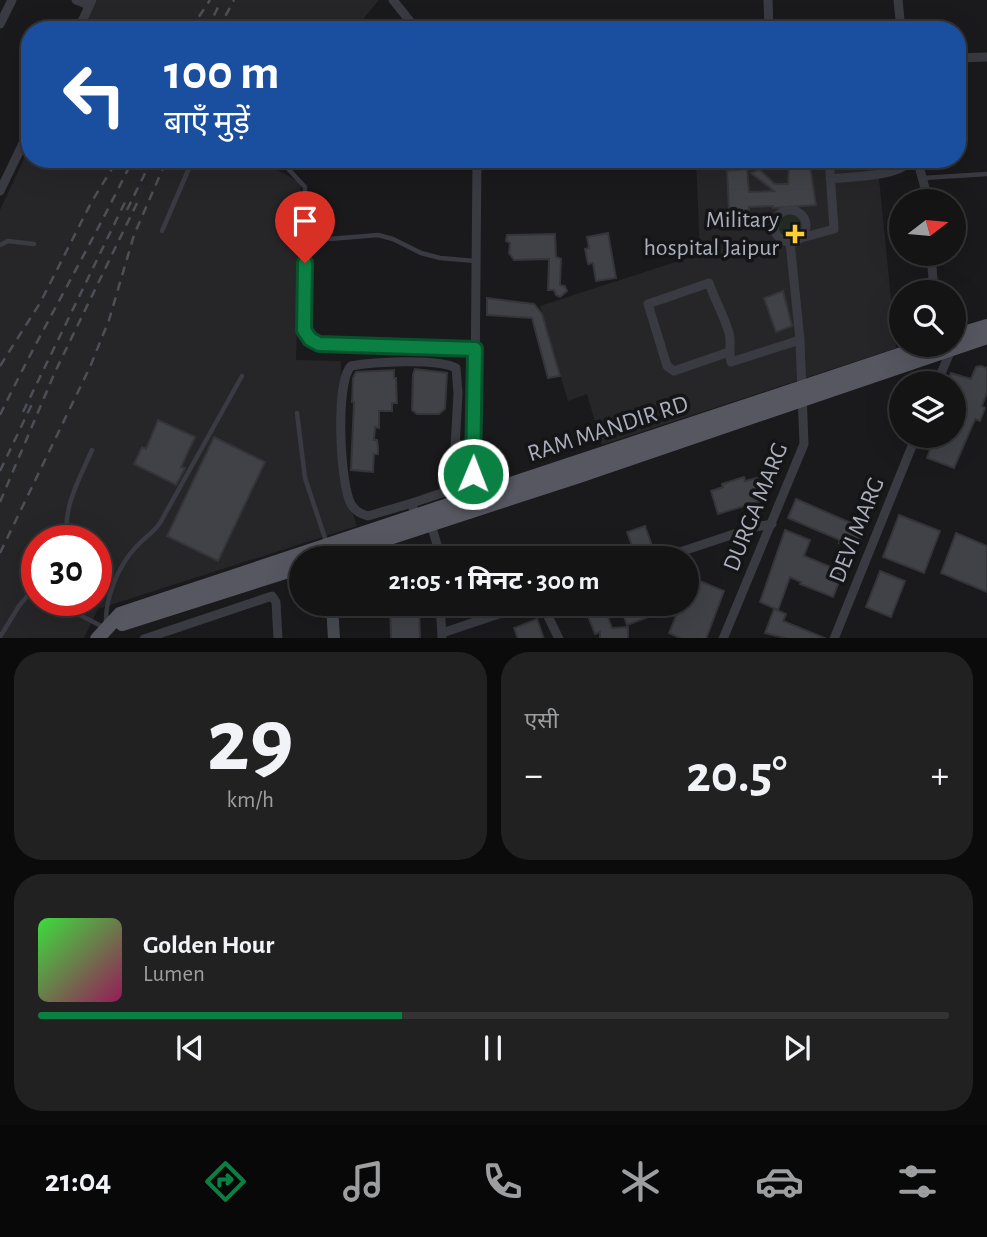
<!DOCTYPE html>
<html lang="hi">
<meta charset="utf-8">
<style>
body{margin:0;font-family:"Alegreya Sans","Noto Sans Devanagari",sans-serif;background:#212122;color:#f1f3f6;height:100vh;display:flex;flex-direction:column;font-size:26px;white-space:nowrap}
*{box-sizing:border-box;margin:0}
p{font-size:23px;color:#9d9ea0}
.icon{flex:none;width:38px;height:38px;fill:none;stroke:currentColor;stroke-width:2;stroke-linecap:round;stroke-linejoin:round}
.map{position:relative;height:638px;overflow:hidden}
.sheet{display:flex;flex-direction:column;gap:14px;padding:14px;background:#0b0b0c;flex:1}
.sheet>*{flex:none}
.guide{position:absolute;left:21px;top:21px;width:945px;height:147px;border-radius:28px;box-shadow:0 7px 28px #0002,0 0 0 2px #333334;background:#1a4fa0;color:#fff;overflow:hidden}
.needle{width:46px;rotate:74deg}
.buttons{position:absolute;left:889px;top:189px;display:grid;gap:14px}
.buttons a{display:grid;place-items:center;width:77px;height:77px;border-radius:50%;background:#141415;box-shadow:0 7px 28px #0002,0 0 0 2px #333334;font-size:35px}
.speed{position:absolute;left:21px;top:525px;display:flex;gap:14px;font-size:35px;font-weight:700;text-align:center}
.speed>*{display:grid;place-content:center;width:91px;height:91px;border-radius:50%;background:#141415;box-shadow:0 7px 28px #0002,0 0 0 2px #333334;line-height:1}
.speed .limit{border:10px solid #d22;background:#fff;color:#111}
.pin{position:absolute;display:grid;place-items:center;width:60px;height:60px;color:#fff;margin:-72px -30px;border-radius:50% 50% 50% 0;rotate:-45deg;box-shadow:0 0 7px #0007}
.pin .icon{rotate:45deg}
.me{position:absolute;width:77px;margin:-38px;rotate:1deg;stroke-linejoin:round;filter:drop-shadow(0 0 5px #0008)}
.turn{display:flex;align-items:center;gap:24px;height:147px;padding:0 28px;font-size:32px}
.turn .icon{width:91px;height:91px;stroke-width:2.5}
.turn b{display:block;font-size:49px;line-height:60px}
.big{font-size:52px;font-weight:700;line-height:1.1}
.sheet .card{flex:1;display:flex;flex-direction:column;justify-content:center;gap:10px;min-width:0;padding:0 24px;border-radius:28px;background:#212122}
.sheet .dial{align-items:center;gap:0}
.dial b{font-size:91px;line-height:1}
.song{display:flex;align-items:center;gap:21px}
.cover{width:84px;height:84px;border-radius:10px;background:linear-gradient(135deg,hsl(120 70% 55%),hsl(330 70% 35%))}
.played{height:7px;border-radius:4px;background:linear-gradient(90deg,#0b8043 40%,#333334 40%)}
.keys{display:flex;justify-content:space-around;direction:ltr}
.heat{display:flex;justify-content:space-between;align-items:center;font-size:38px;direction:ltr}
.sheet .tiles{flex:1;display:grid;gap:14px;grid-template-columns:1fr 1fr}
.card:last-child{grid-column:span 2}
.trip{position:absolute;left:289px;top:546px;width:410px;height:70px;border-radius:35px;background:#141415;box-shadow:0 7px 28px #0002,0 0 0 2px #333334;font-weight:700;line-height:70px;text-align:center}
.tabs{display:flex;height:112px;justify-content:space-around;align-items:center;background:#080808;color:#9d9ea0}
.tabs .icon{width:49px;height:49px}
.tabs .current{color:#0b8043}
.tabs b{font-size:32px;color:#f1f3f6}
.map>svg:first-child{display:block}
</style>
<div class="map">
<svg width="987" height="639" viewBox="0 0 987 639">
<rect width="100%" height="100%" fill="#1a1a1c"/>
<path fill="#262629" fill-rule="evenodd" d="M 97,0 L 379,0 L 354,30 L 83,30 Z
M 30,146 L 30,159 L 273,159 L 270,166 L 301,183 L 296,360 L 341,361 L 340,475 L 357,526 L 98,609 L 84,638 L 0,639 L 0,210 ZM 37,541 L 96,541 L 96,600 L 37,600 Z
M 696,159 L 877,159 L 896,348 L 602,445 L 587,394 L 568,401 L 540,306 L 700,254 Z"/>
<path fill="#212b23" d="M775 227a14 14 0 1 1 28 0a14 14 0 1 1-28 0Z"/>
<path fill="#414247" stroke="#343439" stroke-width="2" d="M 798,159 L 809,159 L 816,205 L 773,208 L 773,206 L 749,207 L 749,210 L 729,211 L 727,171 L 747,169 L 749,192 L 774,191 L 751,173 L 760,170 L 775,184 L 788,184 L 789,167 L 798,167 Z
M 608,233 L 616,278 L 596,281 L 593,263 L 588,264 L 585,249 L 589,248 L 587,237 Z
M 555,234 L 556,257 L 561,259 L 560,285 L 565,286 L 567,291 L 560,297 L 556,295 L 554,290 L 548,290 L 549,259 L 514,260 L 509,253 L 510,243 L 506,241 L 507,235 Z
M 783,291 L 792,326 L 776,332 L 764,298 Z
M 487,298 L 534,304 L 542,314 L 560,376 L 548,378 L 532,318 L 487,315 Z
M 981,366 L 987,368 L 987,392 L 982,406 L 985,408 L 980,421 L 975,419 L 954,468 L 927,458 L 935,436 L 954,436 L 954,383 L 947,383 L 951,373 L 971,379 L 976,367 Z
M 415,369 L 447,373 L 445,409 L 439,414 L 417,414 L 412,410 L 413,374 Z
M 394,370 L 394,378 L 396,378 L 397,403 L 392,403 L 392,411 L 379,411 L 379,428 L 375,427 L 374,440 L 377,440 L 378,447 L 378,454 L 374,454 L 373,472 L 351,470 L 354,402 L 352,402 L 353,378 L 356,372 Z
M 158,420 L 195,437 L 181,467 L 185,468 L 176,485 L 134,464 L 142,447 L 146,449 Z
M 214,437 L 265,462 L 218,561 L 167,536 Z
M 744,477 L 745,481 L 757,478 L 764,500 L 718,514 L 711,491 L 723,487 L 722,484 Z
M 796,499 L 865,529 L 859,546 L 849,542 L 848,546 L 839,543 L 840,540 L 788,518 Z
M 899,515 L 940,531 L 924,573 L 883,557 Z
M 645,526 L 654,551 L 636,557 L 627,532 Z
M 785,530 L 810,540 L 804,556 L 843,572 L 833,597 L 800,584 L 801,582 L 790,577 L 778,610 L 760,602 Z
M 956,533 L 987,546 L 987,592 L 941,573 Z
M 880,571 L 905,581 L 891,617 L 866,607 Z
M 695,579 L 724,591 L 706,639 L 682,639 L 669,633 L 681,604 L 686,604 Z
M 390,604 L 419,604 L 420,639 L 391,639 Z
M 459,604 L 502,604 L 503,605 L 464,617 Z
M 589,604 L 603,604 L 612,628 L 628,627 L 628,639 L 600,639 L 600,632 L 595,634 L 584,606 Z
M 619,604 L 676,604 L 676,605 L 650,614 L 651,616 L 627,625 Z
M 774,609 L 786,614 L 783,621 L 827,639 L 788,639 L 765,633 Z
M 537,619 L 544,639 L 518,639 L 514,628 Z"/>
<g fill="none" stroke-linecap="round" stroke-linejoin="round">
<path stroke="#3a3b42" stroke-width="4.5" d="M 279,159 L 305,187 L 304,330 L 310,339 L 328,346 L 474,349
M 923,178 L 987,174
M 162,231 L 193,159
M 305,241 L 378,235 L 393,239 L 421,253 L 440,258 L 475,261
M 0,245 L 8,241 L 34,244
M 297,413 L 305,478 L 326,541
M 68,541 C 61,509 80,478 92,450
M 96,580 L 111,589
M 51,600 L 105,628
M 106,624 C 105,598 118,566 136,547 C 144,538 153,533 160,523 L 242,376
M 0,637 L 19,606 L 29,594 L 37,594"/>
<path stroke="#3a3b42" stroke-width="9" d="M 76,0 L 89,5
M 393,0 L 417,30
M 768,0 L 769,30
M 898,0 L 901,30
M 0,24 L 12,0
M 78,30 L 92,0
M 957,58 L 987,57
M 917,159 L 925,188 L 926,201
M 830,179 C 852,176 898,178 912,159
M 0,191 L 30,129
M774 226a16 16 0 1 1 32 0a16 16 0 1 1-32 0Z
M 801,238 L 834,229 L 829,159
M 931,254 L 934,292
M 729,352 L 674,371 L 667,366 L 648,304 L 709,283 C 715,300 724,316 729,333 C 732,343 728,352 731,362 L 800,340 L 790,242
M 937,383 L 951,350
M 474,500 L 477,159
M 412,503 L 368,516 C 360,514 355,511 351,504 C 340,485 335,382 351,366 C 372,362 438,358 456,368 L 458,393 L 453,485 L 442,493 L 412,503 L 415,517
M 431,524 L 438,548 L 439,558
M 662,558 L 755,527 L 772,524
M 440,604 L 442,637
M 542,604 L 559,639
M 442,633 L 529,604
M 144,639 L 272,596 L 276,602 L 278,639
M 723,639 L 804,444 L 800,340
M 834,639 L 916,436"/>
<path stroke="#484a52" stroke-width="12" d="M 332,604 L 334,639"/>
<path stroke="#565761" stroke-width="14" d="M 954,336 L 987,326
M 328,558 L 579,476 L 987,337
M 122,624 L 301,567
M 97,639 L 120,614 L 929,345"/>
<path stroke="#4d4f57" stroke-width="2.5" stroke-dasharray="9 7" stroke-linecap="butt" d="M 190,30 L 210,0
M 207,30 L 219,5
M 218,30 L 234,0
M 127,210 L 152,159
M 0,366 L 40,303 L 92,201 L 118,159
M 23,412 L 127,198
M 0,415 C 42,328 91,246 133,159
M 0,471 L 32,404
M 0,502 L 55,372 L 137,203
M 0,553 L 90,367 L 109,320 L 134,235 L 167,159"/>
</g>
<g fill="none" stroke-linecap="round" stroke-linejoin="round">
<defs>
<path id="route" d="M 305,263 L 304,330 L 310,339 L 319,344 L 475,349 L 473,474"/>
</defs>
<use href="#route" stroke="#07532c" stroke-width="18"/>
<use href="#route" stroke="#0b8043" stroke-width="12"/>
</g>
<path fill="#ffcf2f" stroke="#151517" stroke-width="2.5" d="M791.5 223.5h7v7h7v7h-7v7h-7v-7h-7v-7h7z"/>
<g text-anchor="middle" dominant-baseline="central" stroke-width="7" stroke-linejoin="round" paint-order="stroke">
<g font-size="24" fill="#abafbd" stroke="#151517" text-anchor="end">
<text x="779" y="220">Military<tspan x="779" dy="28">hospital Jaipur</tspan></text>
</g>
<g font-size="24" fill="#abafbd" stroke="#151517">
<text transform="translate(608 429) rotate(-18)">RAM MANDIR RD</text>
<text transform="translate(756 507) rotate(-68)">DURGA MARG</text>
<text transform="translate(857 530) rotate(-68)">DEVI MARG</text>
</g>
</g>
</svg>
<div class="buttons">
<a><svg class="needle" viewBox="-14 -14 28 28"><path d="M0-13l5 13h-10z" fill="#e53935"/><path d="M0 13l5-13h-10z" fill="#9d9ea0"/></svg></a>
<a><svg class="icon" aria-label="search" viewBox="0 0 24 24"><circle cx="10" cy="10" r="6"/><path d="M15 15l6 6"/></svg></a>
<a><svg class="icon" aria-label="layers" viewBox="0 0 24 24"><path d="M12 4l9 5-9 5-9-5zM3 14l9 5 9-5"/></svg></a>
</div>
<div class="speed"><div class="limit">30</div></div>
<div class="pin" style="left:305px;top:263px;background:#d93025"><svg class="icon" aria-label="arrive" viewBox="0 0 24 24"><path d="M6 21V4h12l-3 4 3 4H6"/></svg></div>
<svg class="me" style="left:473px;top:474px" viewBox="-20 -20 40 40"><circle r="17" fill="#0b8043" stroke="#fff" stroke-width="3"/><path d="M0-11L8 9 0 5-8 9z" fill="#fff"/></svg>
<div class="trip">21:05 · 1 मिनट · 300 m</div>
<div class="guide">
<div class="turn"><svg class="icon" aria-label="left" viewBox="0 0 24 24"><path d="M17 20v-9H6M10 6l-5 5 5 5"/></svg><div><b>100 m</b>बाएँ मुड़ें</div></div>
</div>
</div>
<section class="sheet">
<div class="tiles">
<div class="card dial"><b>29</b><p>km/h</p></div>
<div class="card"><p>एसी</p>
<div class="heat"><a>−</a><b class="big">20.5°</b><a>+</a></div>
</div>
<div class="card">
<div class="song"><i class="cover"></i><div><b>Golden Hour</b><p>Lumen</p></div></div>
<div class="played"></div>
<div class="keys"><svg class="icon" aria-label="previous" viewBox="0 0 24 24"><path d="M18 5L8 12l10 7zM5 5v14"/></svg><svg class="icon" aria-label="pause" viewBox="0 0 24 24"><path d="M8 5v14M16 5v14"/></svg><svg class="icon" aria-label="next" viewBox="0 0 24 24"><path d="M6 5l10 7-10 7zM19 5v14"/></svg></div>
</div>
</div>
</section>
<nav class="tabs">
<b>21:04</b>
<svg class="icon current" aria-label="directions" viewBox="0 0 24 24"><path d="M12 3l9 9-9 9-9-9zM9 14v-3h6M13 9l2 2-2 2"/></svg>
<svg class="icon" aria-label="music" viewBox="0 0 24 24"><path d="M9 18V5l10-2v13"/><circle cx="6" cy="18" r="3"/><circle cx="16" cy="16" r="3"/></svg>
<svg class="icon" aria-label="phone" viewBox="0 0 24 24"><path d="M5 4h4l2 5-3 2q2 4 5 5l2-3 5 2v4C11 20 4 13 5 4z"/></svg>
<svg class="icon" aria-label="climate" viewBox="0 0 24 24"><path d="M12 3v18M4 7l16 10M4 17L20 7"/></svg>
<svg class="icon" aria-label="car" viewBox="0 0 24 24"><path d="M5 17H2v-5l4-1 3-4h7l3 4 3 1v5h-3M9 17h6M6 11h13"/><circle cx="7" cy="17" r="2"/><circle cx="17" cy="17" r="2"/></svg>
<svg class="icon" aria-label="filters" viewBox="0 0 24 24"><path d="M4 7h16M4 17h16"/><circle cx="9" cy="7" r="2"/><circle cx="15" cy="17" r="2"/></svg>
</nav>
